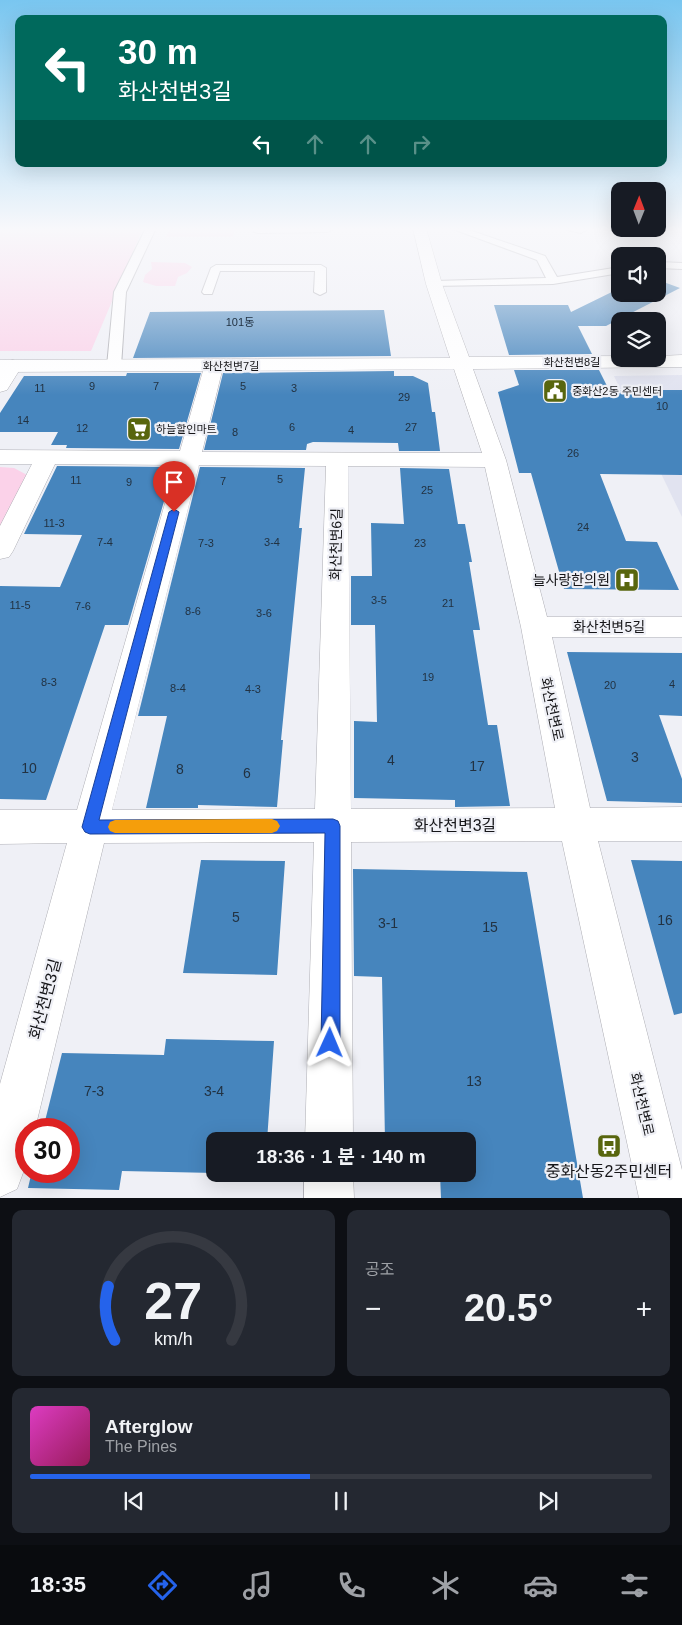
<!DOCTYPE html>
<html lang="ko">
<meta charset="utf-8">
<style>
body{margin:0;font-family:Arial,"Noto Sans KR",sans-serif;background:#242831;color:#f1f3f6;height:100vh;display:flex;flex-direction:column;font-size:19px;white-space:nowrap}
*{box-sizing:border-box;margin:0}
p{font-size:16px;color:#9ea1a6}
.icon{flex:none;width:28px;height:28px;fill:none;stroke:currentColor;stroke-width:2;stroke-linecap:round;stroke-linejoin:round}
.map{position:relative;height:1198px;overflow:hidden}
.drawer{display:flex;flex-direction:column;gap:12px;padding:12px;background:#0d0f14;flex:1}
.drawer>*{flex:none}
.guide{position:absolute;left:15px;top:15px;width:652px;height:152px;border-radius:10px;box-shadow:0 5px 20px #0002;background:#00695c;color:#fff;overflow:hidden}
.needle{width:32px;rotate:1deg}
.fabs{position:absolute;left:611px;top:182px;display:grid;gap:10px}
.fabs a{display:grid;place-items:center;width:55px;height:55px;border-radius:10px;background:#171b24;box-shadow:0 5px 20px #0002;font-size:25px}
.speed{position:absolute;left:15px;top:1118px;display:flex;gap:10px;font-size:25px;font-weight:700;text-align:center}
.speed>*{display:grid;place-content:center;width:65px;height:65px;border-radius:50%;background:#171b24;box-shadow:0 5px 20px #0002;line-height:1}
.speed .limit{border:8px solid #d22;background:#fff;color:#111}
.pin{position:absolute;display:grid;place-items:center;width:42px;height:42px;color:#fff;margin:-51px -21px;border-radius:50% 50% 50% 0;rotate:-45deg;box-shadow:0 0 5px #0007}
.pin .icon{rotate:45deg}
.me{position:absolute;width:55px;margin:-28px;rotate:1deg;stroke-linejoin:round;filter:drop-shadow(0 0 4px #0008)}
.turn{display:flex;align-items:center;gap:18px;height:105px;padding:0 20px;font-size:22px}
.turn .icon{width:65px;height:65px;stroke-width:2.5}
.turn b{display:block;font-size:35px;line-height:42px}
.lanes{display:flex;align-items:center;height:48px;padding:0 20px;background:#0003;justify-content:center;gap:25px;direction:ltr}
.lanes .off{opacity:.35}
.big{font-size:38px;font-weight:700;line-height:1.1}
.drawer .card{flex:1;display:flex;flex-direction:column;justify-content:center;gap:8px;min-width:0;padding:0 18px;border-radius:10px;background:#242831}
.drawer .dial{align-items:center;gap:0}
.dial svg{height:130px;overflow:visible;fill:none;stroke:#363941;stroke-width:7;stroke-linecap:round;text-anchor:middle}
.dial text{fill:#f1f3f6;stroke:none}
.song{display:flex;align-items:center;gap:15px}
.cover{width:60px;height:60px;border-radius:8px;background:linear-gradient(135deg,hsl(310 70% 55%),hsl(330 70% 35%))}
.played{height:5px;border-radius:2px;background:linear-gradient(90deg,#2563eb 45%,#363941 45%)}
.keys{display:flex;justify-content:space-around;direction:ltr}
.heat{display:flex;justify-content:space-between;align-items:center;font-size:28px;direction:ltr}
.drawer .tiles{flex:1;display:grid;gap:12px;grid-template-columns:1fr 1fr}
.card:last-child{grid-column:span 2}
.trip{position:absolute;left:206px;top:1132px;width:270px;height:50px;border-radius:10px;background:#171b24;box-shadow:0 5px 20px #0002;font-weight:700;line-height:50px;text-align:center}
.dock{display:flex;height:80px;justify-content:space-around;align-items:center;background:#090b0e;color:#9ea1a6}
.dock .icon{width:35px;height:35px}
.dock .current{color:#2563eb}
.dock b{font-size:22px;color:#f1f3f6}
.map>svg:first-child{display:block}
</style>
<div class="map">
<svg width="682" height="1198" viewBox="0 0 682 1198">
<rect width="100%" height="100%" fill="#eff0f6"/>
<path fill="#e1e3f0" d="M 682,375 L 682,517 L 614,376 Z"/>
<path fill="#fbd2e9" d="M 0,228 L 143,228 L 91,351 L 0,351 Z
M 171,228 L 235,228 L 233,237 L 166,237 Z
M 151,262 L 185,263 L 192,267 L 187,273 L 178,277 L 175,286 L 156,286 L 143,282 L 145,275 L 152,269 Z
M 0,467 L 14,468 L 29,476 L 0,531 Z"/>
<path fill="#4685bd" d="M 658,280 L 680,288 L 606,326 L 578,326 L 592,354 L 509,355 L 494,305 L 568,305 L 571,312 L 620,288 L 620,294 L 658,294 Z
M 384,310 L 391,356 L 133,358 L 150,312 Z
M 514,370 L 599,370 L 609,390 L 682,390 L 682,475 L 600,474 L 626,541 L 657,542 L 679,590 L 564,589 L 531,473 L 519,473 L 498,392 L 519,385 Z
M 394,371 L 394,376 L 413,376 L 428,383 L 432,412 L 435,412 L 440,451 L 399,451 L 398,443 L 313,442 L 307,444 L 306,450 L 204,450 L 223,373 Z
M 127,373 L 201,373 L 179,449 L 66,448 L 67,445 L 51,445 L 58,432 L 0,432 L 0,413 L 24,376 L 126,376 Z
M 57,466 L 174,467 L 128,625 L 105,625 L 46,800 L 0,799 L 0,586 L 60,587 L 82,535 L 24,534 Z
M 200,467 L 305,468 L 299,528 L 302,528 L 281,740 L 283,740 L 277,807 L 198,805 L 198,808 L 146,808 L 167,716 L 138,716 Z
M 400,468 L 449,469 L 458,524 L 465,524 L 472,562 L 469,562 L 480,630 L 473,630 L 488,725 L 497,725 L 510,806 L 455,807 L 455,800 L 354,798 L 354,721 L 377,722 L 375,625 L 351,625 L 351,576 L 372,576 L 371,523 L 404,524 Z
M 567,652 L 682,653 L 682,716 L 659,715 L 682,779 L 682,803 L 607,801 Z
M 201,860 L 285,861 L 277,975 L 183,973 Z
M 631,860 L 682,861 L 682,1013 L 674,1015 Z
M 353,869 L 527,872 L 583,1198 L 441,1198 L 440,1174 L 468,1174 L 468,1141 L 385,1141 L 382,977 L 354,976 Z
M 166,1039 L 274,1041 L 267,1141 L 215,1141 L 215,1173 L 122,1171 L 119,1190 L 28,1188 L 32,1171 L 69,1171 L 69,1129 L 43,1129 L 62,1053 L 164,1055 Z"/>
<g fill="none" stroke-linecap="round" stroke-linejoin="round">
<defs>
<path id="service" d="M 146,228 L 156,228 L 126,292 L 121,366 L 114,370 L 107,366 L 114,292 Z
M 254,228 L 333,228 L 333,229 L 328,232 L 258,233 L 254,232 Z
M 450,228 L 463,228 L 545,256 L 557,277 L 620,267 L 620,273 L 553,284 L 430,286 L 428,284 L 430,282 L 434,281 L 546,278 L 537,260 Z
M 566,228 L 583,228 L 586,230 L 581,233 L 568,230 Z
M 658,262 L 682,263 L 682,269 L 658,268 Z
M 216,265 L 321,265 L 326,268 L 326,292 L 320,295 L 314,292 L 315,271 L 220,271 L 212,294 L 204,294 L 202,292 L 211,268 Z"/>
<path id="pedestrian" d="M 13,360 L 20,362 L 22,366 L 7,390 L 0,392 L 0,371 L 6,362 Z"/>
<path id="minor" d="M 413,228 L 426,228 L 442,284 L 469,357 L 620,356 L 620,359 L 658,359 L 658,356 L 682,355 L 682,367 L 473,369 L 506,460 L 547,617 L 682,617 L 682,637 L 552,637 L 590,808 L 682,807 L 682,841 L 598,841 L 682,1170 L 682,1198 L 639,1198 L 562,841 L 351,842 L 353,1141 L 305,1141 L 314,842 L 104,843 L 35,1129 L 26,1129 L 26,1165 L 17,1189 L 0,1197 L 0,1084 L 67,843 L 0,844 L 0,810 L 77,810 L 176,465 L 55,464 L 13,551 L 9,557 L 0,559 L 0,526 L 32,464 L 0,464 L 0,450 L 180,451 L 203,371 L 0,372 L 0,360 L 450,358 L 426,284 ZM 454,369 L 482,453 L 202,452 L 222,371 ZM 199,465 L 326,466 L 315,809 L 112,810 ZM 348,466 L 485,467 L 521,627 L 555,808 L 351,809 Z
M 304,1174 L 353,1174 L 354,1198 L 304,1198 Z"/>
</defs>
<use href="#service" stroke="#aeaeb4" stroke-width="2"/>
<use href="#pedestrian" stroke="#aeaeb4" stroke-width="1"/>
<use href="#minor" stroke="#aeaeb4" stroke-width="1"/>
<use href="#service" fill="#fff" fill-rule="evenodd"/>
<use href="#pedestrian" fill="#fff" fill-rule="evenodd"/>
<use href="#minor" fill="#fff" fill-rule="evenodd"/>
</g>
<linearGradient id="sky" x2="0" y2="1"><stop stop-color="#79c6f0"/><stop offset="0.58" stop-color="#f8f8fb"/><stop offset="1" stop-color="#f8f8fb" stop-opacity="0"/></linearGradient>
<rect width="682" height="395" fill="url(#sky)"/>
<path fill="#2563eb" stroke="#184099" d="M 174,509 L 179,512 L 99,820 L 333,819 L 338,821 L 340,826 L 340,1043 L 337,1049 L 330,1052 L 324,1049 L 321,1043 L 325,833 L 90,834 L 85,832 L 82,827 L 169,512 Z"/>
<path fill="#f59e0b" d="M 272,819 L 277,821 L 280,826 L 277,831 L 272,833 L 115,833 L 110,831 L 108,827 L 110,822 L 115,820 Z"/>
<defs>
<symbol id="civic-square" viewBox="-11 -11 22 22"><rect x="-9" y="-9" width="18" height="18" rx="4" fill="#58660e" stroke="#eff0f6"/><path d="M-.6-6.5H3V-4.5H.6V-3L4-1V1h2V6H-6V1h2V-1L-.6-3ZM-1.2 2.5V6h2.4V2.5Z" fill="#fff"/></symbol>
<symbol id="supermarket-square" viewBox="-11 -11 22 22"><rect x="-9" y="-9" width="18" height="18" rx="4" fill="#58660e" stroke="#eff0f6"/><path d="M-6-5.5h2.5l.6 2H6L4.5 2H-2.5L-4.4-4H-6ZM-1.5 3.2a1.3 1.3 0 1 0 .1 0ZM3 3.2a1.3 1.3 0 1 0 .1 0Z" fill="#fff"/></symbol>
<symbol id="hospital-square" viewBox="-11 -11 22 22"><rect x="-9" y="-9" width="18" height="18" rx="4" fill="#58660e" stroke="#eff0f6"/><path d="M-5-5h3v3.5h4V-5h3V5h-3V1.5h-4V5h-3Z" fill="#fff"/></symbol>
<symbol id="bus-square" viewBox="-11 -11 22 22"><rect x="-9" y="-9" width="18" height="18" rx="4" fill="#58660e" stroke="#eff0f6"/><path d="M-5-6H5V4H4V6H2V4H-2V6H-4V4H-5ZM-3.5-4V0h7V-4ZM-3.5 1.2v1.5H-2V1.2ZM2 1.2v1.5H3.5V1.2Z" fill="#fff"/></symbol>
</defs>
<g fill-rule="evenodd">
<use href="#civic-square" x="541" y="377" width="28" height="28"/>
<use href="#supermarket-square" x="125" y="415" width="28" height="28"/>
<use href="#hospital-square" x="613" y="566" width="28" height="28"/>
<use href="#bus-square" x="595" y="1132" width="28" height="28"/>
</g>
<g text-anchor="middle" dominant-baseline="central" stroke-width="4.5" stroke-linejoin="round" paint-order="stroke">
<g font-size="11" fill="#223242">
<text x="240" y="322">101동</text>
<text x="92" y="386">9</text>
<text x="156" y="386">7</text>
<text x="243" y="386">5</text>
<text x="40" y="388">11</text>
<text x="294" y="388">3</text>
<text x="404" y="397">29</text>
<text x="662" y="406">10</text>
<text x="23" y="420">14</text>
<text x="292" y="427">6</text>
<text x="411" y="427">27</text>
<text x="82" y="428">12</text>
<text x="351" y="430">4</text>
<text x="235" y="432">8</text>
<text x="573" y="453">26</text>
<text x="280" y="479">5</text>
<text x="76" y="480">11</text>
<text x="223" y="481">7</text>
<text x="129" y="482">9</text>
<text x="427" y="490">25</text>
<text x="54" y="523">11-3</text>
<text x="583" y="527">24</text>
<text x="105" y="542">7-4</text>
<text x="272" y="542">3-4</text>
<text x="206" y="543">7-3</text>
<text x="420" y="543">23</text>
<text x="379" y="600">3-5</text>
<text x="448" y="603">21</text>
<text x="20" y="605">11-5</text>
<text x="83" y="606">7-6</text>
<text x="193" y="611">8-6</text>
<text x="264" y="613">3-6</text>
<text x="428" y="677">19</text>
<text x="49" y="682">8-3</text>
<text x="672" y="684">4</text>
<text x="610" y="685">20</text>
<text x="178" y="688">8-4</text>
<text x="253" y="689">4-3</text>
</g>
<g font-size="11" fill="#161619" stroke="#eff0f6">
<text x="572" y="362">화산천변8길</text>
<text x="231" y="366">화산천변7길</text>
</g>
<g font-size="11" fill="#161619" stroke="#eff0f6" text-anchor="start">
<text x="572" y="391">중화산2동 주민센터</text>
<text x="156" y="429">하늘할인마트</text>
</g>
<g font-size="14" fill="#161619" stroke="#eff0f6">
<text transform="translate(336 544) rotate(-89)">화산천변6길</text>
<text x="609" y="627">화산천변5길</text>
<text transform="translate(552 709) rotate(78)">화산천변로</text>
<text transform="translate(642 1104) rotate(77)">화산천변로</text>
</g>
<g font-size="14" fill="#161619" stroke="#eff0f6" text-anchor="end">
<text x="610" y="580">늘사랑한의원</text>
</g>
<g font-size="14" fill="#223242">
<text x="635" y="757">3</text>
<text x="391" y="760">4</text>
<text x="477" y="766">17</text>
<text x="29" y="768">10</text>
<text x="180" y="769">8</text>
<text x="247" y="773">6</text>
<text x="236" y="917">5</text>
<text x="665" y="920">16</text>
<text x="388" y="923">3-1</text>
<text x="490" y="927">15</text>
<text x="474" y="1081">13</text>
<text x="94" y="1091">7-3</text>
<text x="214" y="1091">3-4</text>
</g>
<g font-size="16" fill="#161619" stroke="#eff0f6">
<text x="455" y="825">화산천변3길</text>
<text transform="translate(45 999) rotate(-75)">화산천변3길</text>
</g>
<g font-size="16" fill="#161619" stroke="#eff0f6">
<text x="609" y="1171">중화산동2주민센터</text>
</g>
</g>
</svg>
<div class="fabs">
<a><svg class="needle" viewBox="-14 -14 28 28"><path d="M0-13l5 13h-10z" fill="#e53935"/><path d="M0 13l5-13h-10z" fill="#9ea1a6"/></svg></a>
<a><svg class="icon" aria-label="sound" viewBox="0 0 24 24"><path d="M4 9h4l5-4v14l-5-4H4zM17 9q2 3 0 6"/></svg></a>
<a><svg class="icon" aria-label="layers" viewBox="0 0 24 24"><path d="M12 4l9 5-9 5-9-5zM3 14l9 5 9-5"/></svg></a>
</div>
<div class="speed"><div class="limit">30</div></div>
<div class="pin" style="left:174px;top:512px;background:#d93025"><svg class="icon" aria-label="arrive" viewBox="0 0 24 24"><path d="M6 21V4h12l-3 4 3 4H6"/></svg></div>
<svg class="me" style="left:330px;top:1043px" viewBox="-20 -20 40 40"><path d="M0-17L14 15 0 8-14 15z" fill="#2563eb" stroke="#fff" stroke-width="4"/></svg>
<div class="trip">18:36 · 1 분 · 140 m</div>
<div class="guide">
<div class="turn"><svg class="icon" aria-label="left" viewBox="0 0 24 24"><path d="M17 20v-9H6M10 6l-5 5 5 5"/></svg><div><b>30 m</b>화산천변3길</div></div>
<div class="lanes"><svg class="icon" aria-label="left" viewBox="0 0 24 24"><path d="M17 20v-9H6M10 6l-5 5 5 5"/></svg><svg class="icon off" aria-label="ahead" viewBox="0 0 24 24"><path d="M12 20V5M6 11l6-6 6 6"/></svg><svg class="icon off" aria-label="ahead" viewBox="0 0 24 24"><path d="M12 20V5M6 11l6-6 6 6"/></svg><svg class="icon off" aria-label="right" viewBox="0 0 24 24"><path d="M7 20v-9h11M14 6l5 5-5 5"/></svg></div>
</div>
</div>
<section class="drawer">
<div class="tiles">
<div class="card dial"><svg viewBox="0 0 100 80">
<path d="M14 69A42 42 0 1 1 86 69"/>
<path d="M14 69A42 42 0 0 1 10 36" stroke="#2563eb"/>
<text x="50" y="56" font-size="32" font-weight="700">27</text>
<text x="50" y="72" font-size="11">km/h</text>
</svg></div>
<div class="card"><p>공조</p>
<div class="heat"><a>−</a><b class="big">20.5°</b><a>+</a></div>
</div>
<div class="card">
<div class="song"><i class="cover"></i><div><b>Afterglow</b><p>The Pines</p></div></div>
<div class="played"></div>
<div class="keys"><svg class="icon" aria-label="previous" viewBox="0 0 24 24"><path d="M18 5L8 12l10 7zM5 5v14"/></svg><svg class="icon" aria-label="pause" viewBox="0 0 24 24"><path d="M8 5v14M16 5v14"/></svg><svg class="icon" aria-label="next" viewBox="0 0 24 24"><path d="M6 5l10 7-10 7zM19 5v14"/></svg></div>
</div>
</div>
</section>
<nav class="dock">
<b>18:35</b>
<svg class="icon current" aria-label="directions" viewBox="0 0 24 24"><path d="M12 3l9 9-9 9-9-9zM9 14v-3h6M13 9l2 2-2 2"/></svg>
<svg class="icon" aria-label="music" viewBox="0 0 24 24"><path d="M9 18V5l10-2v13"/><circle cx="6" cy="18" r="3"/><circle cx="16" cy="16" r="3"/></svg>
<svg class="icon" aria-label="phone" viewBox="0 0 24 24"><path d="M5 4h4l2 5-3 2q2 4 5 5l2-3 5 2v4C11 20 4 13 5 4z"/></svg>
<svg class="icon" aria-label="climate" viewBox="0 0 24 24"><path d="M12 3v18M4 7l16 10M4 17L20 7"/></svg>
<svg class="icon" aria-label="car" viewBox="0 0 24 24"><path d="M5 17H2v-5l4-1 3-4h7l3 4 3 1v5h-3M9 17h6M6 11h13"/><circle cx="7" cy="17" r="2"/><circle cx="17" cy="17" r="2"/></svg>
<svg class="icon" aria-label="filters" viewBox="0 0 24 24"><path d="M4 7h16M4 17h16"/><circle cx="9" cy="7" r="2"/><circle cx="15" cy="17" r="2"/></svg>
</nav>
